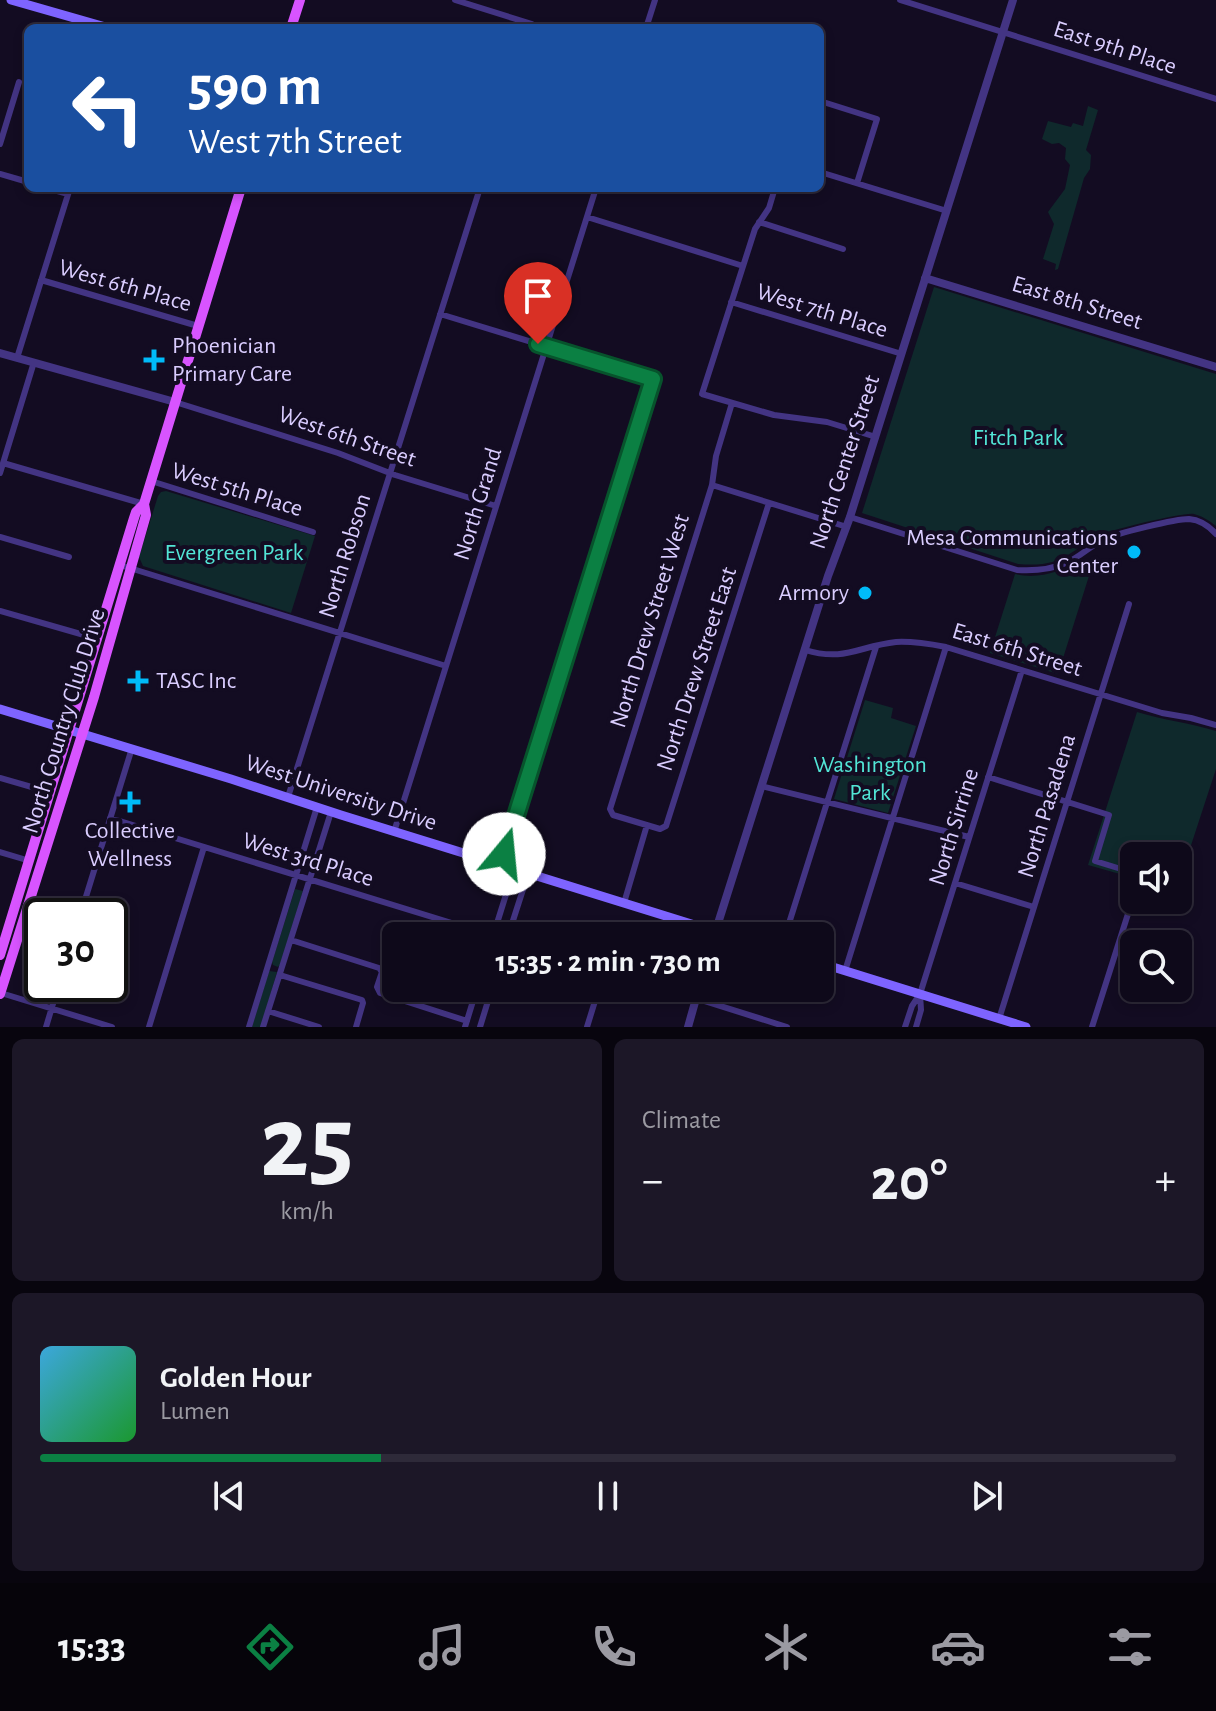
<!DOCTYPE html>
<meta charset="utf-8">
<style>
body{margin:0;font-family:"Alegreya Sans",sans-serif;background:#1c1727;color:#f1f3f6;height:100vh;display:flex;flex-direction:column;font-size:30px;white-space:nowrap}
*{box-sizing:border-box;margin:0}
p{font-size:26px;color:#9b9aa2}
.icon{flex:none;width:44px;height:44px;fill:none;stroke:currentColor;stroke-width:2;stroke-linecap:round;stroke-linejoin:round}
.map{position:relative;height:1027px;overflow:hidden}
.drawer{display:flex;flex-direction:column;gap:12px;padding:12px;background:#08050e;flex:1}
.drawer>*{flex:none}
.top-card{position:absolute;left:24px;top:24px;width:800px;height:168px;border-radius:12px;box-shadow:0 4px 12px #0003,0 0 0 2px #2e2a39;background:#1a4fa0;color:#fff;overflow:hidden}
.buttons{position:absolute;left:1120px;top:842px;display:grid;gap:16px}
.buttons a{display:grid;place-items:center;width:72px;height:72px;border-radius:12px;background:#0e091a;box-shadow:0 4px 12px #0003,0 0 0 2px #2e2a39;font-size:40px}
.speed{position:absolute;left:24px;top:898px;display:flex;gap:16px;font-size:40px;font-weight:700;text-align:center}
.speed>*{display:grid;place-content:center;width:104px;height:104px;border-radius:50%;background:#0e091a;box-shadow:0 4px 12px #0003,0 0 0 2px #2e2a39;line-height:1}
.speed .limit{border:4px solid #111;border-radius:12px;background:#fff;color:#111}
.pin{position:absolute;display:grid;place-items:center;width:68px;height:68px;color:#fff;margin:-82px -34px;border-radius:50% 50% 50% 0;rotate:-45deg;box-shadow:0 0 8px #0007}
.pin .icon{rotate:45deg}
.me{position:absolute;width:88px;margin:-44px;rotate:17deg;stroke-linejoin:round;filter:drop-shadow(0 0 6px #0008)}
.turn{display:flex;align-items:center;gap:28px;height:168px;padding:0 32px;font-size:36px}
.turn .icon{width:104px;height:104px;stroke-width:2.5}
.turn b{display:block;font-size:56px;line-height:68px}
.big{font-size:60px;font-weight:700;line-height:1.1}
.drawer .tile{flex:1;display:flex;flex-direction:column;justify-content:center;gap:12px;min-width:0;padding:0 28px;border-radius:12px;background:#1c1727}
.drawer .dial{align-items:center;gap:0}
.dial b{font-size:104px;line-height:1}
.song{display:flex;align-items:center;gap:24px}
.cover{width:96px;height:96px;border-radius:12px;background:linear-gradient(135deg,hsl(200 70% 55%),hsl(130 70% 35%))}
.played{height:8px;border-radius:4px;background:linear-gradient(90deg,#0b8043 30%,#2e2a39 30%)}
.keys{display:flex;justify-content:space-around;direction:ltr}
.heat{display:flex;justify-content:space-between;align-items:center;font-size:44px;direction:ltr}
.drawer .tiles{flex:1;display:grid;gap:12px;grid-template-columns:1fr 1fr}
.tile:last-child{grid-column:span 2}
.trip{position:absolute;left:382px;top:922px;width:452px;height:80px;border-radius:12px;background:#0e091a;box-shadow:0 4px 12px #0003,0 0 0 2px #2e2a39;font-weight:700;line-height:80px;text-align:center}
.tab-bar{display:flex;height:128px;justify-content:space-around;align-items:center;background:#06040a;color:#9b9aa2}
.tab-bar .icon{width:56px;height:56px}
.tab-bar .selected{color:#0b8043}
.tab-bar b{font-size:36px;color:#f1f3f6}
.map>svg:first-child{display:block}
</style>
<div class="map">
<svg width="1216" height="1027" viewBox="0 0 1216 1027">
<rect width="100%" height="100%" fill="#130c22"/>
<path fill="#0f292c" d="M 1088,106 L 1098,110 L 1086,150 L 1091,155 L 1090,169 L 1084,178 L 1058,269 L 1055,270 L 1056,264 L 1043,259 L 1054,224 L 1048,212 L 1065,189 L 1070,165 L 1065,159 L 1066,148 L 1059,143 L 1052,144 L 1042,139 L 1048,121 L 1071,127 L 1073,123 L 1083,126 Z
M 934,287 L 1216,374 L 1216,526 C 1210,521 1202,516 1194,514 C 1184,512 1115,529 1103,534 C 1067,551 1065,568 1018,564 L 862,513 Z
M 166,491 L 315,536 L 291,613 L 143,566 L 139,557 L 158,496 L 161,492 Z
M 1081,561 L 1089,576 L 1058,674 L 990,653 L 1015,574 C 1039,580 1060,571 1081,561 Z
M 865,700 L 893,708 L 891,718 L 916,726 L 888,813 L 834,799 Z
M 1137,712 C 1163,720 1190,723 1216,731 L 1216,769 L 1178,885 L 1178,856 L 1134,856 L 1134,878 L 1088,865 Z
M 295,889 L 303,891 L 280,965 L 278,967 L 273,965 L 272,962 Z
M 269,971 L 277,972 L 261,1027 L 252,1027 Z"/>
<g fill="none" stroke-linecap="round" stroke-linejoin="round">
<path stroke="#433483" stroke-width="6" d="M 455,0 L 532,24 L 531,28
M 900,0 L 1216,99
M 646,28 L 655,0
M 820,101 L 877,119 L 857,183
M 0,144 L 19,82
M 820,172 L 947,211
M 0,174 L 28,182
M 47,188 L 68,194
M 775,188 L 769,208 L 755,229 L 702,394 L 774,415 L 827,422 L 876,437
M 587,217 L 743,266
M 759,222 L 843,249
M 41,280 L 198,326
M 731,302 L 902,354
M 440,314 L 653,379 L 500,865
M 17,358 L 70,188
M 175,402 L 338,453 L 395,475 L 496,506
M 732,403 L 716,456 L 712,485 L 610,809 L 613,815 L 660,829 L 666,826 L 769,503
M 3,463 L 144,504
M 0,473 L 34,362
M 151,481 L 313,532
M 712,485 L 847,527
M 850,517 L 1017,570 C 1033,571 1050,570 1066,563 C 1080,557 1090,546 1103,540 C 1116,533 1176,519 1189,519 C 1200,520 1209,526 1216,534
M 0,537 L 69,557
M 120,565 L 446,666
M 0,611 L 98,639
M 805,650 C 845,662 859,646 896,642 C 913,641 930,644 946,647 L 1162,713 L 1191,718 L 1216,725
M 988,777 L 1109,815 L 1095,861 L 1134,873
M 0,778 L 49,792
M 761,786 L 969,837
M 288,797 L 480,188
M 110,818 L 494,936
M 394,832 L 596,188
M 0,852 L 30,861
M 955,883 L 1034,907
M 624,903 L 647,825
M 80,916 L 132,748
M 493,936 L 514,869
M 508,936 L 528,874
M 785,936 L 876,647
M 291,940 L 379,968 L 382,972 L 377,987 L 380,993 L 467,1021
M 845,971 L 946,647
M 280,975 L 362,1000 L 363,1003 L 356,1027
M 663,988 L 787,1027
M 1,993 L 112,1027
M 268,1011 L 319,1027
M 999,1019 L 1129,604
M 46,1027 L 59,984
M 149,1027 L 204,847
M 249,1027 L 317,807
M 263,1027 L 331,812
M 465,1027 L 477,988
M 480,1027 L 492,988
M 587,1027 L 599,988
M 905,1027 L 912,1006 L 920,994 L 1022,670
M 916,1027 L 921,1010 L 920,994
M 1092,1027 L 1134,895"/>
<path stroke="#433483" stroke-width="8" d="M 925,278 L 1216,367
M 0,353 L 175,402
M 714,936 L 828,576 L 850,517 L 1013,0
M 688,1027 L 699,988"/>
<path stroke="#7e64ff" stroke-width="9" d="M 11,0 L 109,28
M 0,709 L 231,779 L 341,815 L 730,936
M 820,963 L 1026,1027"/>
<path stroke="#d854ff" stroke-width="10" d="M 291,28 L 300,0
M 0,955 L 134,518 L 136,512 L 144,504 L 241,188
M 0,994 L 94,697 L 146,515 L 144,504"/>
</g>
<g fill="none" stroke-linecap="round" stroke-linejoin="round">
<defs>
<path id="route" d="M 504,854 L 653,379 L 538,344"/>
</defs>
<use href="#route" stroke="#07532c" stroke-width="20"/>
<use href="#route" stroke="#0b8043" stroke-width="14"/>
</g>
<g fill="#00bbf8" stroke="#130c22" stroke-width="3">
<path d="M150 348h8v8h8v8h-8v8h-8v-8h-8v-8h8z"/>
<circle cx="1134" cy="552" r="8"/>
<circle cx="865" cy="593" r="8"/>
<path d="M134 669h8v8h8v8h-8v8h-8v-8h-8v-8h8z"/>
<path d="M126 790h8v8h8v8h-8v8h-8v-8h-8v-8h8z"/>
</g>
<g text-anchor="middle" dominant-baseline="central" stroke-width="8" stroke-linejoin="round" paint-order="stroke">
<g font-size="24" fill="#dacdff" stroke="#130c22">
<text transform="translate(1115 48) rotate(18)">East 9th Place</text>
<text transform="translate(125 286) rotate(16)">West 6th Place</text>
<text transform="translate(1077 303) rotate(17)">East 8th Street</text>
<text transform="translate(822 311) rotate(17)">West 7th Place</text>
<text transform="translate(347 437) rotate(19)">West 6th Street</text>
<text transform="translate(845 462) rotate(-72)">North Center Street</text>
<text transform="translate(237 490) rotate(17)">West 5th Place</text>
<text transform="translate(478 504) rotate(-73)">North Grand</text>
<text transform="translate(345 556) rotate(-73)">North Robson</text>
<text transform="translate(650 621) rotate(-73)">North Drew Street West</text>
<text transform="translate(1017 650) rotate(17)">East 6th Street</text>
<text transform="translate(697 669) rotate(-72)">North Drew Street East</text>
<text transform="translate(64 721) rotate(-73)">North Country Club Drive</text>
<text transform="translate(341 793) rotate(18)">West University Drive</text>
<text transform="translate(1047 806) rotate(-73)">North Pasadena</text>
<text transform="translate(954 827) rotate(-73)">North Sirrine</text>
<text transform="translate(308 860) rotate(17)">West 3rd Place</text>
</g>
<g font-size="24" fill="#dacdff" stroke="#130c22" text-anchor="start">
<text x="172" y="346">Phoenician<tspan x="172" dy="28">Primary Care</tspan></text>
<text x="1118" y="538" text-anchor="end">Mesa Communications<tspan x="1118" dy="28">Center</tspan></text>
<text x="849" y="593" text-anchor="end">Armory</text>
<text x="156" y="681">TASC Inc</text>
<text x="130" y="831" text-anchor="middle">Collective<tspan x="130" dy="28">Wellness</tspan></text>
</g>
<g font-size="24" fill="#52e5d6" stroke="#130c22">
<text x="1018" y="438">Fitch Park</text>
<text x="234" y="553">Evergreen Park</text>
<text x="870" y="765">Washington<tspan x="870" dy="28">Park</tspan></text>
</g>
</g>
</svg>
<div class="buttons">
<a><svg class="icon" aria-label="sound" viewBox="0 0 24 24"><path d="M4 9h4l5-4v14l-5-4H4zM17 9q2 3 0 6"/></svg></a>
<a><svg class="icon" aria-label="search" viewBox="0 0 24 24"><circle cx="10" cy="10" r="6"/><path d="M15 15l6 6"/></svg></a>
</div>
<div class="speed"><div class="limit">30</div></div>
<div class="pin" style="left:538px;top:344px;background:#d93025"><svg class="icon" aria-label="arrive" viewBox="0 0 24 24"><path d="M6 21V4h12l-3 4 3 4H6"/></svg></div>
<svg class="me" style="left:504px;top:854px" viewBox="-20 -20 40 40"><circle r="19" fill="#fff"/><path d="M0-13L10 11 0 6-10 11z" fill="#0b8043"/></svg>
<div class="trip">15:35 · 2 min · 730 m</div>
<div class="top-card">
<div class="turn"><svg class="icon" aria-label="left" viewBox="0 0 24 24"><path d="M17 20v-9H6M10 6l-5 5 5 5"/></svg><div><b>590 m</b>West 7th Street</div></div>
</div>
</div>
<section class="drawer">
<div class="tiles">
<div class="tile dial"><b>25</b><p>km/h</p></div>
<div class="tile"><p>Climate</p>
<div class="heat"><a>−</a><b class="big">20°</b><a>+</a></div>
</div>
<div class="tile">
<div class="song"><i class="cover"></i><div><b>Golden Hour</b><p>Lumen</p></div></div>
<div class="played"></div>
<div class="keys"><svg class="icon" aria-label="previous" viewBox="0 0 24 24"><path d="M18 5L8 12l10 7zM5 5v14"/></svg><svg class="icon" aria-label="pause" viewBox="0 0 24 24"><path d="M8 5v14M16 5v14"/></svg><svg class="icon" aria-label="next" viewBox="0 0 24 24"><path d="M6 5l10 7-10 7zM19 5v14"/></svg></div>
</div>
</div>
</section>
<nav class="tab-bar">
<b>15:33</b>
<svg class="icon selected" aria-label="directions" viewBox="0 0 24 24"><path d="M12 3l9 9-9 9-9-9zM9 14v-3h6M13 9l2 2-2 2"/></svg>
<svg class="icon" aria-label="music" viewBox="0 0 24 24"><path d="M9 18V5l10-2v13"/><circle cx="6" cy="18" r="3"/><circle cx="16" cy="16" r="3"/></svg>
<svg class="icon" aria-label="phone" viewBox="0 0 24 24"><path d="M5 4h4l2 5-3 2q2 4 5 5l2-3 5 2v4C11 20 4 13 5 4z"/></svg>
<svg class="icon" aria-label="climate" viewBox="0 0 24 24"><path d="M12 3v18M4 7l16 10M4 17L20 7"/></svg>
<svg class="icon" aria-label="car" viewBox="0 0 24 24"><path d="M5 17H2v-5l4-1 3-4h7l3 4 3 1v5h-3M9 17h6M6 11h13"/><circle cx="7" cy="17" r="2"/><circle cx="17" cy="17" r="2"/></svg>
<svg class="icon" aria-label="filters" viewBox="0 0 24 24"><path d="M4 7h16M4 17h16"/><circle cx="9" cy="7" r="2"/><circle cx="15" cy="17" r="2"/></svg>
</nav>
